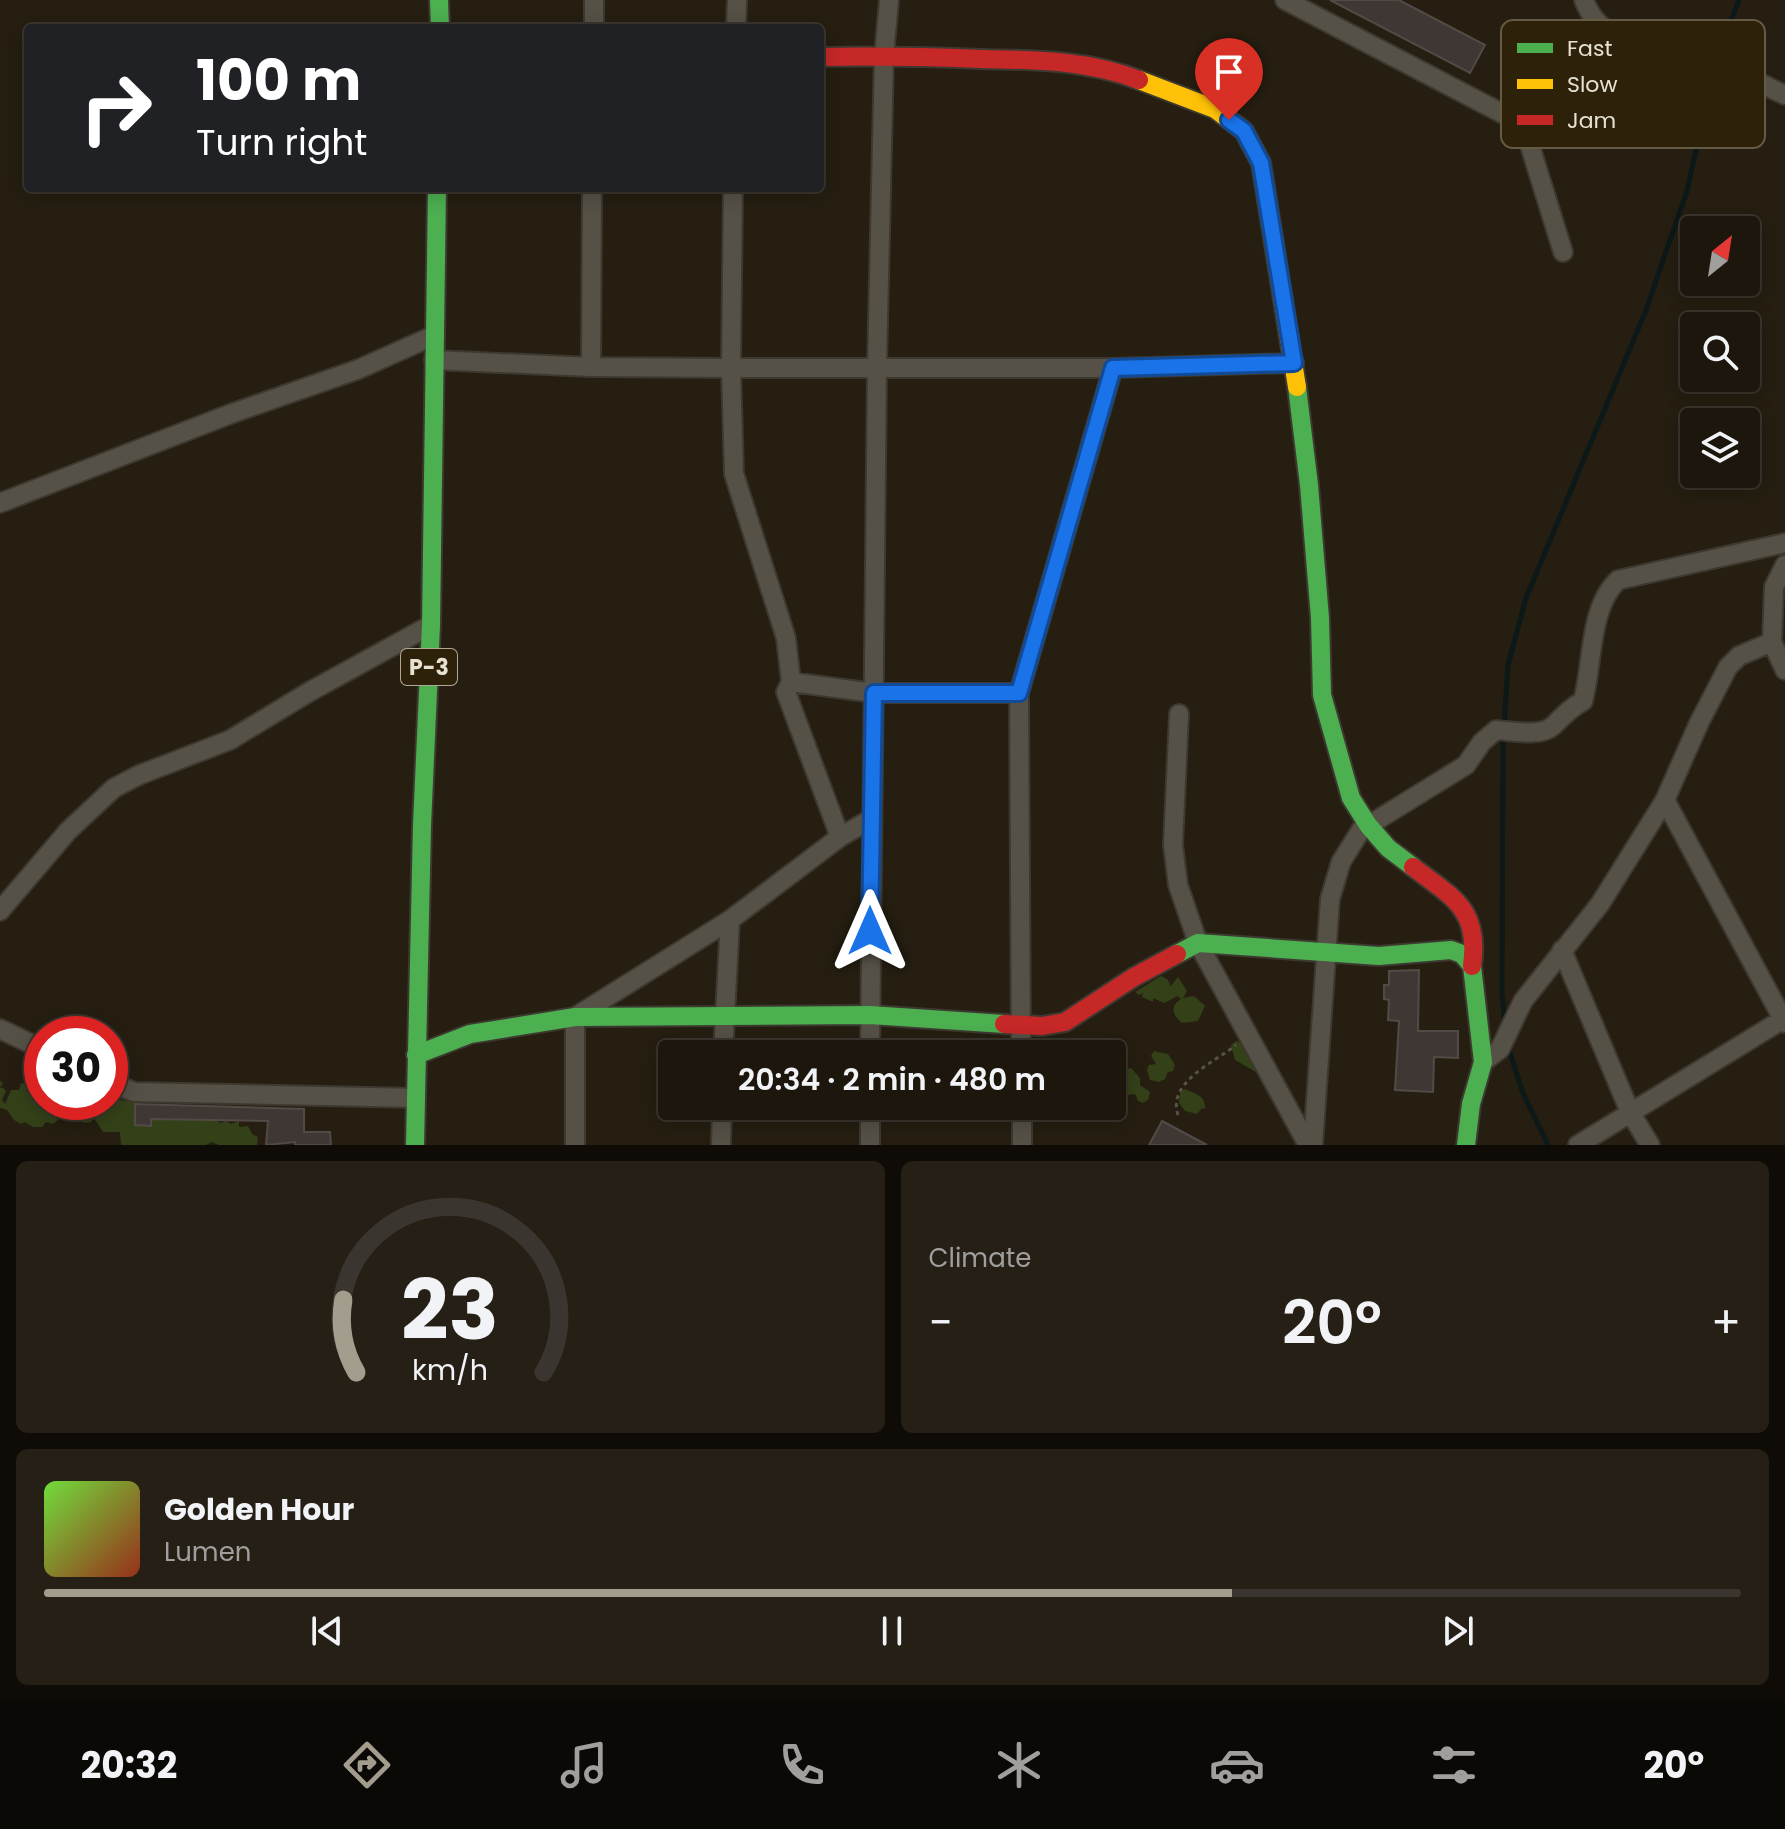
<!DOCTYPE html>
<meta charset="utf-8">
<style>
body{margin:0;font-family:Poppins,sans-serif;background:#251f16;color:#f1f3f6;height:100vh;display:flex;flex-direction:column;font-size:30px;white-space:nowrap}
*{box-sizing:border-box;margin:0}
p{font-size:26px;color:#a09f9d}
.icon{flex:none;width:44px;height:44px;fill:none;stroke:currentColor;stroke-width:2;stroke-linecap:round;stroke-linejoin:round}
.map{position:relative;height:1145px;overflow:hidden}
.drawer{display:flex;flex-direction:column;gap:16px;padding:16px;background:#0f0c07;flex:1}
.drawer>*{flex:none}
.top-card{position:absolute;left:24px;top:24px;width:800px;height:168px;border-radius:8px;box-shadow:0 4px 20px #0003,0 0 0 2px #3a352e;background:#202124;color:#fff;overflow:hidden}
.needle{width:52px;rotate:30deg}
.fabs{position:absolute;left:1680px;top:216px;display:grid;gap:16px}
.fabs a{display:grid;place-items:center;width:80px;height:80px;border-radius:8px;background:#1c160d;box-shadow:0 4px 20px #0003,0 0 0 2px #3a352e;font-size:40px}
.speed{position:absolute;left:24px;top:1016px;display:flex;gap:16px;font-size:40px;font-weight:700;text-align:center}
.speed>*{display:grid;place-content:center;width:104px;height:104px;border-radius:50%;background:#1c160d;box-shadow:0 4px 20px #0003,0 0 0 2px #3a352e;line-height:1}
.speed .limit{border:12px solid #d22;background:#fff;color:#111}
.pin{position:absolute;display:grid;place-items:center;width:68px;height:68px;color:#fff;margin:-82px -34px;border-radius:50% 50% 50% 0;rotate:-45deg;box-shadow:0 0 8px #0007}
.pin .icon{rotate:45deg}
.me{position:absolute;width:88px;margin:-44px;rotate:0deg;stroke-linejoin:round;filter:drop-shadow(0 0 6px #0008)}
.turn{display:flex;align-items:center;gap:28px;height:168px;padding:0 40px;font-size:36px}
.turn .icon{width:104px;height:104px;stroke-width:2.5}
.turn b{display:block;font-size:56px;line-height:68px}
.big{font-size:60px;font-weight:600;line-height:1.1}
.drawer .tile{flex:1;display:flex;flex-direction:column;justify-content:center;gap:12px;min-width:0;padding:0 28px;border-radius:12px;background:#251f16}
.drawer .dial{align-items:center;gap:0}
.dial svg{height:208px;overflow:visible;fill:none;stroke:#3a352e;stroke-width:7;stroke-linecap:round;text-anchor:middle}
.dial text{fill:#f1f3f6;stroke:none}
.song{display:flex;align-items:center;gap:24px}
.cover{width:96px;height:96px;border-radius:12px;background:linear-gradient(135deg,hsl(100 70% 55%),hsl(10 70% 35%))}
.played{height:8px;border-radius:4px;background:linear-gradient(90deg,#a39d8e 70%,#3a352e 70%)}
.keys{display:flex;justify-content:space-around;direction:ltr}
.heat{display:flex;justify-content:space-between;align-items:center;font-size:44px;direction:ltr}
.drawer .tiles{flex:1;display:grid;gap:16px;grid-template-columns:1fr 1fr}
.tile:last-child{grid-column:span 2}
.trip{position:absolute;left:658px;top:1040px;width:468px;height:80px;border-radius:8px;background:#1c160d;box-shadow:0 4px 20px #0003,0 0 0 2px #3a352e;font-weight:600;line-height:80px;text-align:center}
.tab-bar{display:flex;height:128px;justify-content:space-around;align-items:center;background:#0b0905;color:#a09f9d}
.tab-bar .icon{width:56px;height:56px}
.tab-bar .on{color:#a39d8e}
.tab-bar b{font-size:36px;color:#f1f3f6}
.map>svg:first-child{display:block}
</style>
<div class="map">
<svg width="1785" height="1145" viewBox="0 0 1785 1145">
<rect width="100%" height="100%" fill="#251e11"/>
<path fill="#344118" d="M 1161,976 L 1167,979 L 1171,986 L 1178,977 L 1187,991 L 1183,998 L 1194,996 L 1205,1006 L 1198,1021 L 1182,1023 C 1172,1015 1170,1006 1181,999 L 1178,996 L 1164,1003 L 1153,998 L 1153,1002 L 1142,997 L 1143,993 L 1139,995 L 1135,992 Z
M 1236,1041 L 1247,1045 L 1258,1070 L 1256,1072 L 1235,1060 L 1231,1045 Z
M 1154,1051 L 1168,1054 L 1175,1065 L 1173,1071 L 1168,1072 L 1165,1079 L 1159,1082 L 1150,1080 L 1147,1070 L 1149,1065 L 1156,1064 L 1151,1056 Z
M 1131,1068 L 1140,1078 L 1140,1085 L 1150,1092 L 1148,1100 L 1143,1103 L 1138,1101 L 1135,1094 L 1128,1095 L 1115,1083 L 1116,1073 Z
M 0,1081 L 3,1083 L 0,1088 L 3,1088 L 6,1091 L 2,1100 L 5,1104 L 11,1090 L 19,1090 L 21,1083 L 26,1084 L 27,1092 L 34,1089 L 42,1091 L 42,1102 L 48,1102 L 58,1120 L 53,1124 L 46,1122 L 42,1127 L 33,1127 L 25,1122 L 21,1124 L 14,1120 L 7,1110 L 0,1108 Z
M 1184,1089 C 1194,1093 1206,1095 1205,1109 L 1202,1108 L 1197,1114 L 1185,1111 L 1179,1103 L 1180,1093 Z
M 110,1094 C 116,1100 129,1103 136,1099 L 141,1104 L 139,1125 L 151,1126 L 151,1119 L 197,1120 L 204,1114 L 221,1123 L 226,1121 L 231,1124 L 239,1121 L 239,1127 L 248,1126 L 252,1134 L 258,1137 L 257,1145 L 219,1145 L 212,1142 L 206,1145 L 121,1145 L 120,1132 L 103,1132 L 94,1118 L 91,1122 L 84,1123 L 72,1111 L 63,1113 L 53,1104 L 110,1102 Z"/>
<g fill="none" stroke-linecap="round" stroke-linejoin="round">
<path stroke="#0c1918" stroke-width="5" d="M 1716,59 L 1739,0
M 1504,726 L 1508,665 L 1526,598 L 1646,310 L 1687,191 L 1714,69
M 1503,736 L 1502,993 L 1505,1026
M 1508,1047 L 1523,1093 L 1548,1145"/>
</g>
<path fill="#3f3734" stroke="#524a46" stroke-width="2" d="M 1330,0 L 1399,0 L 1485,45 L 1470,73 Z
M 1419,970 L 1418,1031 L 1458,1031 L 1458,1058 L 1434,1057 L 1433,1092 L 1395,1090 L 1399,1021 L 1388,1020 L 1389,1000 L 1384,999 L 1384,985 L 1389,985 L 1389,971 Z
M 135,1104 L 304,1109 L 304,1132 L 330,1132 L 331,1145 L 295,1145 L 295,1142 L 266,1145 L 268,1121 L 151,1119 L 151,1126 L 135,1125 Z
M 1162,1121 L 1207,1145 L 1149,1145 Z"/>
<g fill="none" stroke-linecap="round" stroke-linejoin="round">
<defs>
<path id="street" d="M 1285,0 L 1511,118 L 1526,133 L 1563,252
M 1584,0 C 1604,55 1673,48 1717,64 C 1741,73 1763,85 1785,95
M 594,28 L 594,0
M 736,28 L 737,0
M 733,188 L 731,368 L 734,474 L 786,638 L 791,682 L 786,692 L 840,837
M 434,360 L 591,367 L 731,368 L 1113,368 L 1294,363
M 591,367 L 592,188
M 0,503 L 233,413 L 359,369 L 435,335
M 1785,565 L 1774,587 L 1772,642 L 1785,670
M 791,682 L 874,693 L 1019,693
M 1179,714 L 1173,845 L 1178,885 L 1198,943 L 1308,1145
M 1665,800 L 1785,1023
M 0,911 L 68,831 L 114,788 L 139,775 L 230,740 L 309,692 L 431,625
M 1562,950 L 1630,1112 L 1650,1145
M 0,1029 L 42,1049
M 723,1054 L 730,920
M 870,1054 L 877,366 L 884,56 L 889,0
M 1021,1054 L 1019,693 L 1113,368
M 1483,1062 L 1500,1049 L 1523,1001 L 1600,904 L 1665,800 L 1699,723 L 1728,667 L 1739,656 L 1772,642
M 110,1082 L 134,1092 L 416,1098
M 1022,1106 L 1022,1145
M 575,1145 L 575,1017 L 730,920 L 840,837 L 871,819
M 721,1145 L 722,1106
M 870,1145 L 870,1106
M 1313,1145 L 1330,899 L 1341,862 L 1361,830 L 1466,765 L 1482,742 L 1496,730 C 1512,731 1541,737 1553,726 C 1563,716 1570,708 1583,701 C 1593,664 1589,607 1618,580 L 1785,543
M 1578,1145 L 1785,1018"/>
<path id="fast" d="M 439,0 L 440,28
M 1297,387 L 1309,485 L 1320,618 L 1322,695 L 1351,798 L 1368,825 L 1388,848 L 1413,867
M 1177,954 L 1198,943 L 1379,956 L 1451,950 L 1462,954 L 1472,966 L 1483,1062 L 1471,1104 L 1466,1145
M 416,1055 L 470,1034 L 575,1017 L 870,1015 L 1004,1024
M 415,1145 L 422,825 L 431,625 L 437,188"/>
<path id="slow" d="M 1139,80 L 1215,109 L 1244,131 L 1261,163 L 1297,387"/>
<path id="jam" d="M 820,57 C 874,56 927,57 981,59 C 1036,60 1087,60 1139,80
M 1413,867 C 1453,898 1480,909 1472,966
M 1004,1024 L 1042,1026 L 1065,1022 L 1134,977 L 1177,954"/>
</defs>
<use href="#street" stroke="#3d3930" stroke-width="22"/>
<use href="#fast" stroke="#3d3930" stroke-width="22"/>
<use href="#slow" stroke="#3d3930" stroke-width="22"/>
<use href="#jam" stroke="#3d3930" stroke-width="22"/>
<path stroke="#585349" stroke-width="3" stroke-dasharray="4 4" stroke-linecap="butt" d="M 1178,1115 C 1167,1082 1215,1062 1236,1045"/>
<use href="#street" stroke="#565147" stroke-width="18"/>
<use href="#fast" stroke="#4caf50" stroke-width="18"/>
<use href="#slow" stroke="#ffc107" stroke-width="18"/>
<use href="#jam" stroke="#c62828" stroke-width="18"/>
</g>
<g fill="none" stroke-linecap="round" stroke-linejoin="round">
<defs>
<path id="route" d="M 870,931 L 874,693 L 1019,693 L 1113,368 L 1294,363 L 1261,163 L 1244,131 L 1229,120"/>
</defs>
<use href="#route" stroke="#114b97" stroke-width="20"/>
<use href="#route" stroke="#1a73e8" stroke-width="14"/>
</g>
<g text-anchor="middle" dominant-baseline="central" stroke-width="8" stroke-linejoin="round" paint-order="stroke">
<rect fill="#2d2209" stroke="#afa896" stroke-width="2" x="401" y="649" width="56" height="36" rx="6"/>
<g font-size="22" font-weight="bold" fill="#e7e1d2">
<text x="429" y="667">P-3</text>
</g>
</g>
<rect x="1501" y="20" width="264" height="128" rx="12" fill="#2d2209" stroke="#655b45" stroke-width="2"/>
<rect x="1517" y="43" width="36" height="10" fill="#4caf50"/>
<rect x="1517" y="79" width="36" height="10" fill="#ffc107"/>
<rect x="1517" y="115" width="36" height="10" fill="#c62828"/>
<g font-size="22" fill="#e7e1d2">
<text x="1567" y="56">Fast</text>
<text x="1567" y="92">Slow</text>
<text x="1567" y="128">Jam</text>
</g>
</svg>
<div class="fabs">
<a><svg class="needle" viewBox="-14 -14 28 28"><path d="M0-13l5 13h-10z" fill="#e53935"/><path d="M0 13l5-13h-10z" fill="#a09f9d"/></svg></a>
<a><svg class="icon" aria-label="search" viewBox="0 0 24 24"><circle cx="10" cy="10" r="6"/><path d="M15 15l6 6"/></svg></a>
<a><svg class="icon" aria-label="layers" viewBox="0 0 24 24"><path d="M12 4l9 5-9 5-9-5zM3 14l9 5 9-5"/></svg></a>
</div>
<div class="speed"><div class="limit">30</div></div>
<div class="pin" style="left:1229px;top:120px;background:#d93025"><svg class="icon" aria-label="arrive" viewBox="0 0 24 24"><path d="M6 21V4h12l-3 4 3 4H6"/></svg></div>
<svg class="me" style="left:870px;top:931px" viewBox="-20 -20 40 40"><path d="M0-17L14 15 0 8-14 15z" fill="#1a73e8" stroke="#fff" stroke-width="4"/></svg>
<div class="trip">20:34 · 2 min · 480 m</div>
<div class="top-card">
<div class="turn"><svg class="icon" aria-label="right" viewBox="0 0 24 24"><path d="M7 20v-9h11M14 6l5 5-5 5"/></svg><div><b>100 m</b>Turn right</div></div>
</div>
</div>
<section class="drawer">
<div class="tiles">
<div class="tile dial"><svg viewBox="0 0 100 80">
<path d="M14 69A42 42 0 1 1 86 69"/>
<path d="M14 69A42 42 0 0 1 9 41" stroke="#a39d8e"/>
<text x="50" y="56" font-size="32" font-weight="700">23</text>
<text x="50" y="72" font-size="11">km/h</text>
</svg></div>
<div class="tile"><p>Climate</p>
<div class="heat"><a>−</a><b class="big">20°</b><a>+</a></div>
</div>
<div class="tile">
<div class="song"><i class="cover"></i><div><b>Golden Hour</b><p>Lumen</p></div></div>
<div class="played"></div>
<div class="keys"><svg class="icon" aria-label="previous" viewBox="0 0 24 24"><path d="M18 5L8 12l10 7zM5 5v14"/></svg><svg class="icon" aria-label="pause" viewBox="0 0 24 24"><path d="M8 5v14M16 5v14"/></svg><svg class="icon" aria-label="next" viewBox="0 0 24 24"><path d="M6 5l10 7-10 7zM19 5v14"/></svg></div>
</div>
</div>
</section>
<nav class="tab-bar">
<b>20:32</b>
<svg class="icon on" aria-label="directions" viewBox="0 0 24 24"><path d="M12 3l9 9-9 9-9-9zM9 14v-3h6M13 9l2 2-2 2"/></svg>
<svg class="icon" aria-label="music" viewBox="0 0 24 24"><path d="M9 18V5l10-2v13"/><circle cx="6" cy="18" r="3"/><circle cx="16" cy="16" r="3"/></svg>
<svg class="icon" aria-label="phone" viewBox="0 0 24 24"><path d="M5 4h4l2 5-3 2q2 4 5 5l2-3 5 2v4C11 20 4 13 5 4z"/></svg>
<svg class="icon" aria-label="climate" viewBox="0 0 24 24"><path d="M12 3v18M4 7l16 10M4 17L20 7"/></svg>
<svg class="icon" aria-label="car" viewBox="0 0 24 24"><path d="M5 17H2v-5l4-1 3-4h7l3 4 3 1v5h-3M9 17h6M6 11h13"/><circle cx="7" cy="17" r="2"/><circle cx="17" cy="17" r="2"/></svg>
<svg class="icon" aria-label="filters" viewBox="0 0 24 24"><path d="M4 7h16M4 17h16"/><circle cx="9" cy="7" r="2"/><circle cx="15" cy="17" r="2"/></svg>
<b>20°</b>
</nav>
